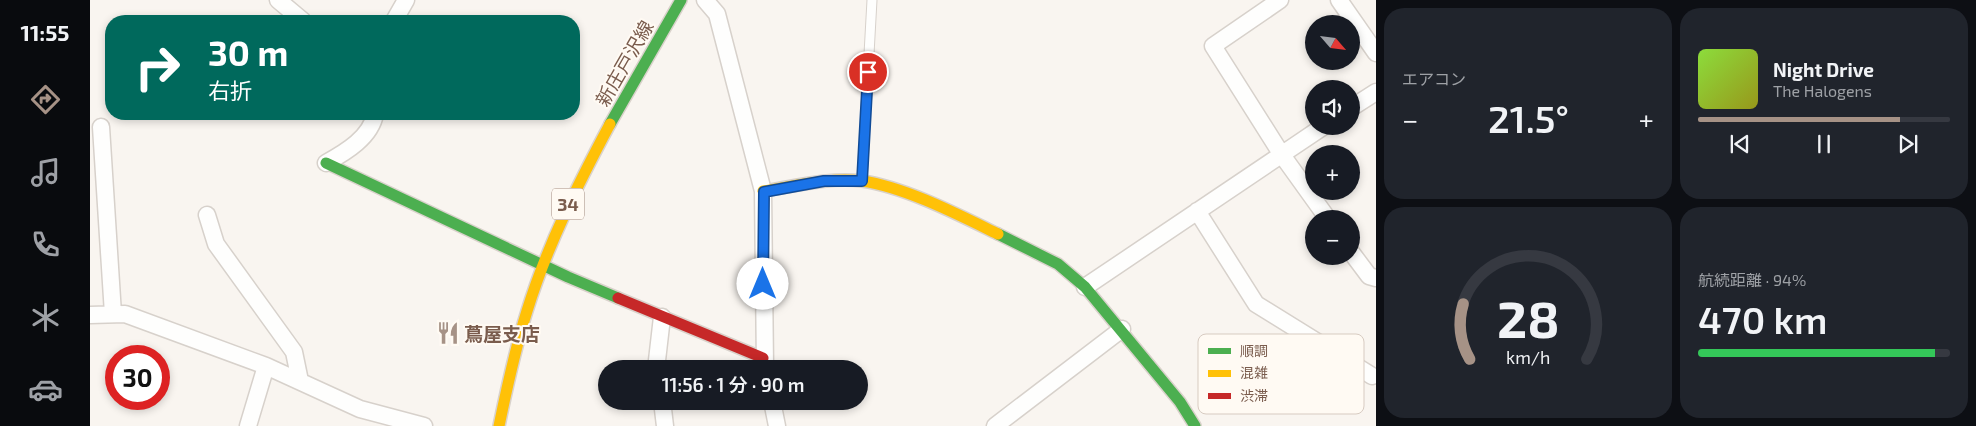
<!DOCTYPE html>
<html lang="ja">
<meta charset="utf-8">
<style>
body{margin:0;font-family:"Exo 2","Noto Sans JP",sans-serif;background:#20242c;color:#f1f3f6;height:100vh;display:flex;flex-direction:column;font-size:19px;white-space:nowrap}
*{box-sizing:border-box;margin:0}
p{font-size:16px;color:#9ea1a6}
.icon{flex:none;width:28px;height:28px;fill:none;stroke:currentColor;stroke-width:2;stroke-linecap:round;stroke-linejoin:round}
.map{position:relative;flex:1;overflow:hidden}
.drawer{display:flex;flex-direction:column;gap:8px;padding:8px;background:#0d0f14;width:600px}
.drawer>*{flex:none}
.hud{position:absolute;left:15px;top:15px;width:475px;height:105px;border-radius:20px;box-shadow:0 2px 8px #0003;background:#00695c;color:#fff;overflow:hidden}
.needle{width:32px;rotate:118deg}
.fabs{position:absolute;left:1215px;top:15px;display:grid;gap:10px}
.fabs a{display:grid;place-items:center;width:55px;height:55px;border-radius:50%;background:#171b24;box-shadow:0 2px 8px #0003;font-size:25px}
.speed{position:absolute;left:15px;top:345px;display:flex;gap:10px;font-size:25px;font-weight:700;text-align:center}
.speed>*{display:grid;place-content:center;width:65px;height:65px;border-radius:50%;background:#171b24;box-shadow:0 2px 8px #0003;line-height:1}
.speed .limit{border:8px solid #d22;background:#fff;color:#111}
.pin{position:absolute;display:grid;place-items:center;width:42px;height:42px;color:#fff;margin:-21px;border:2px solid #fff;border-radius:50%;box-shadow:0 1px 5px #0007}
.me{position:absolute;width:55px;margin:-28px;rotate:0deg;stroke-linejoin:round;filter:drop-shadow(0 0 4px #0008)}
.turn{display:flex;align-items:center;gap:18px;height:105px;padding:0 20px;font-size:22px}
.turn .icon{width:65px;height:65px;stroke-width:2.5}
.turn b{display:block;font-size:35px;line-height:42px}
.big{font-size:38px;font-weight:600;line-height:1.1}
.drawer .widget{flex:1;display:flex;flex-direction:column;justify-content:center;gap:8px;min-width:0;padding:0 18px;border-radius:20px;background:#20242c}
.drawer .dial{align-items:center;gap:0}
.dial svg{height:130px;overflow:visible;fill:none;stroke:#363941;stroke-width:7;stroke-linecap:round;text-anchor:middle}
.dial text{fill:#f1f3f6;stroke:none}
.song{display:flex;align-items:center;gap:15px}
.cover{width:60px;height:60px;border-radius:8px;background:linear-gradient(135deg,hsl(90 70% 55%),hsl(60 70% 35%))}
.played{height:5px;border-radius:2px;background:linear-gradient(90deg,#a69286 80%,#363941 80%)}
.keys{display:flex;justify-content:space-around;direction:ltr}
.heat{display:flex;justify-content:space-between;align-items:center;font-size:28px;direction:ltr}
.charge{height:8px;border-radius:4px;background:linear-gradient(90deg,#34c759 94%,#363941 0)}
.drawer .tiles{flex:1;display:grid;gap:8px;grid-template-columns:repeat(2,1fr)}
.trip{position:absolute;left:508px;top:360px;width:270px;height:50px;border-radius:25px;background:#171b24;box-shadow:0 2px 8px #0003;font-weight:600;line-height:50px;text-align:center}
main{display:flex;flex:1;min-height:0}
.tabs{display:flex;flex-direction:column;width:90px;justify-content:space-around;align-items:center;background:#090b0e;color:#9ea1a6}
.tabs .icon{width:35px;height:35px}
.tabs .selected{color:#a69286}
.tabs b{font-size:22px;color:#f1f3f6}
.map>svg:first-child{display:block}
</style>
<main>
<nav class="tabs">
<b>11:55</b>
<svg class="icon selected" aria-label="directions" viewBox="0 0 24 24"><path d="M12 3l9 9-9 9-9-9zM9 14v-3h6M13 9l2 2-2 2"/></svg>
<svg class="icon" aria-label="music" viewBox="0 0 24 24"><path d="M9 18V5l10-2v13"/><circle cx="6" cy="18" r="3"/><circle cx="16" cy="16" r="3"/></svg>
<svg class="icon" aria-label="phone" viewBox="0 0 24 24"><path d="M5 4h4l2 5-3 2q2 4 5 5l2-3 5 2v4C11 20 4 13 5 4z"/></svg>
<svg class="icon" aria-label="climate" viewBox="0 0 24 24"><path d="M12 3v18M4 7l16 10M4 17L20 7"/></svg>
<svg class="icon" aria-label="car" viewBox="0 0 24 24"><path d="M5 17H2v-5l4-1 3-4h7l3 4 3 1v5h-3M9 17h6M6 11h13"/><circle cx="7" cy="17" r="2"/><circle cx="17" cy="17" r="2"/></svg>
</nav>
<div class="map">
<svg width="1286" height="426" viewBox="0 0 1286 426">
<rect width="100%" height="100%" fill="#f9f5f0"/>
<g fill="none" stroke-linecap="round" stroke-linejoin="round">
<defs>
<path id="lane" d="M 772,181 L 782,0"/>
<path id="street" d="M 188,0 L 213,21
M 615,0 L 627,14 L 673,191 L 675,367
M 1190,0 L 1123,46 L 1192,155 L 1238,219
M 1249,0 L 1286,53
M 304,21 L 316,0
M 1261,108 L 1286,92
M 11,127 L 23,314
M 236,163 C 256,152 281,137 285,114
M 1107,211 L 1166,304 L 1282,376
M 117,215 L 126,244 L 204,352 L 210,381
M 1261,252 L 1279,276 L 1286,278
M 995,287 L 1234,126
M 0,315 L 35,314 L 176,366 L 270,409 L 334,426
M 566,369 L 572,317
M 572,401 L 575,426
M 682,401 L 687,426
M 158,426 L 176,366
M 905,426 L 1032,329"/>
<path id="fast" d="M 520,124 L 591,0
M 236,163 L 478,277 L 528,298
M 908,234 L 968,264 L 995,287 L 1090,402 L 1105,426"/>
<path id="slow" d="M 673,191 C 705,186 740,177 772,181 C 815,187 869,215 908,234
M 409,426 C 417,387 425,349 437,311 C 457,246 488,184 520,124"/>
<path id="jam" d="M 528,298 L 673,358"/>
</defs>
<use href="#lane" stroke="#d7d1cb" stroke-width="11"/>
<use href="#street" stroke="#d7d1cb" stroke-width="19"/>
<use href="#fast" stroke="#d9d2cb" stroke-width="14"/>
<use href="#slow" stroke="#d9d2cb" stroke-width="14"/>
<use href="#jam" stroke="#d9d2cb" stroke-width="14"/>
<use href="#lane" stroke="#fefefd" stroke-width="9"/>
<use href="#street" stroke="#fefefd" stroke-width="16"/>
<use href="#fast" stroke="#4caf50" stroke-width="11"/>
<use href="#slow" stroke="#ffc107" stroke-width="11"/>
<use href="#jam" stroke="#c62828" stroke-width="11"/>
</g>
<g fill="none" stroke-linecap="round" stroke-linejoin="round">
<defs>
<path id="route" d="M 673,284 L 674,192 L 734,181 L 772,181 L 778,72"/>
</defs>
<use href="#route" stroke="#114b97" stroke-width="12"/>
<use href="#route" stroke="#1a73e8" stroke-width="9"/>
</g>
<defs>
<symbol id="restaurant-bare" viewBox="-9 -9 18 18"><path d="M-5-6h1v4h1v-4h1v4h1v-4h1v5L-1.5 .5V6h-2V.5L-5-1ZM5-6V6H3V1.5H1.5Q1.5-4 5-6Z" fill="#a69286" stroke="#fffaf3" stroke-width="2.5" paint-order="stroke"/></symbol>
</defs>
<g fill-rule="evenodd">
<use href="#restaurant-bare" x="342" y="317" width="32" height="32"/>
</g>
<g text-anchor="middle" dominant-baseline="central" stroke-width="4" stroke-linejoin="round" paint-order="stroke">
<rect fill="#fffaf3" stroke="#a28b7f" stroke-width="1" x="462" y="188.5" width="32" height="31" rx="4"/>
<g font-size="18" font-weight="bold" fill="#7a5c4d">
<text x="478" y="204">34</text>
</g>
<g font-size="19" fill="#7a5c4d" stroke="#fffaf3">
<text transform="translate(534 63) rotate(-60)">新庄戸沢線</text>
</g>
<g font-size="19" font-weight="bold" fill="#7a5c4d" stroke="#fffaf3" text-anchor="start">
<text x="374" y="333">蔦屋支店</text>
</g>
</g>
<rect x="1108" y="334" width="166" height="80" rx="8" fill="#fffaf3" stroke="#d7cbc1" stroke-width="1"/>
<rect x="1118" y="348" width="23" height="6" fill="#4caf50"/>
<rect x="1118" y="370" width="23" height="7" fill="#ffc107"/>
<rect x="1118" y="393" width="23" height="6" fill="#c62828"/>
<g font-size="14" fill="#7a5c4d">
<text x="1150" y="356">順調</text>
<text x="1150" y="378">混雑</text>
<text x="1150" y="401">渋滞</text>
</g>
</svg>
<div class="fabs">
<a><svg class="needle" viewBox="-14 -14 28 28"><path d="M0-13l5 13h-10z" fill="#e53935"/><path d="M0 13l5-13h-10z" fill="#9ea1a6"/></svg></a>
<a><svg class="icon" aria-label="sound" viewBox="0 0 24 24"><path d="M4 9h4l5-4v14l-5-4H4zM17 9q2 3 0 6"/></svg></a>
<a>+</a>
<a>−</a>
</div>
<div class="speed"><div class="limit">30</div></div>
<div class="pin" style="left:778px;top:72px;background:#d93025"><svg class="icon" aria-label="arrive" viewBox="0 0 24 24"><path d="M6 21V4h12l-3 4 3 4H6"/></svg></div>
<svg class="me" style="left:673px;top:284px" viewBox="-20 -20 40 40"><circle r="19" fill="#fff"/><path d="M0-13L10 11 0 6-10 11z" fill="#1a73e8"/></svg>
<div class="trip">11:56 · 1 分 · 90 m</div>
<div class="hud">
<div class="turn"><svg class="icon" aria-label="right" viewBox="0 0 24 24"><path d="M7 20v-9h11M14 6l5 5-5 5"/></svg><div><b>30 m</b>右折</div></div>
</div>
</div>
<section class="drawer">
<div class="tiles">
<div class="widget"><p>エアコン</p>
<div class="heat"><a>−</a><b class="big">21.5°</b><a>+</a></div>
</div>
<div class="widget">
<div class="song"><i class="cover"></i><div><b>Night Drive</b><p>The Halogens</p></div></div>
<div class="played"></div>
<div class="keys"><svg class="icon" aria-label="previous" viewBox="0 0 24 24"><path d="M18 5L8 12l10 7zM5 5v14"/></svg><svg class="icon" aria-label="pause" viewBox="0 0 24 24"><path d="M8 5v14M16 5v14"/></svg><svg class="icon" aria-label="next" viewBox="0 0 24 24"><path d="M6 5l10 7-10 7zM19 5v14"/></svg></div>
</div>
<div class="widget dial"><svg viewBox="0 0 100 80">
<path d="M14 69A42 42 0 1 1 86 69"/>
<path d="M14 69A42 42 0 0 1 10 35" stroke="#a69286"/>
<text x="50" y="56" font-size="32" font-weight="700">28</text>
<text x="50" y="72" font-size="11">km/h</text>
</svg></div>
<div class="widget"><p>航続距離 · 94%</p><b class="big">470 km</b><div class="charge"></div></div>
</div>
</section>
</main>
